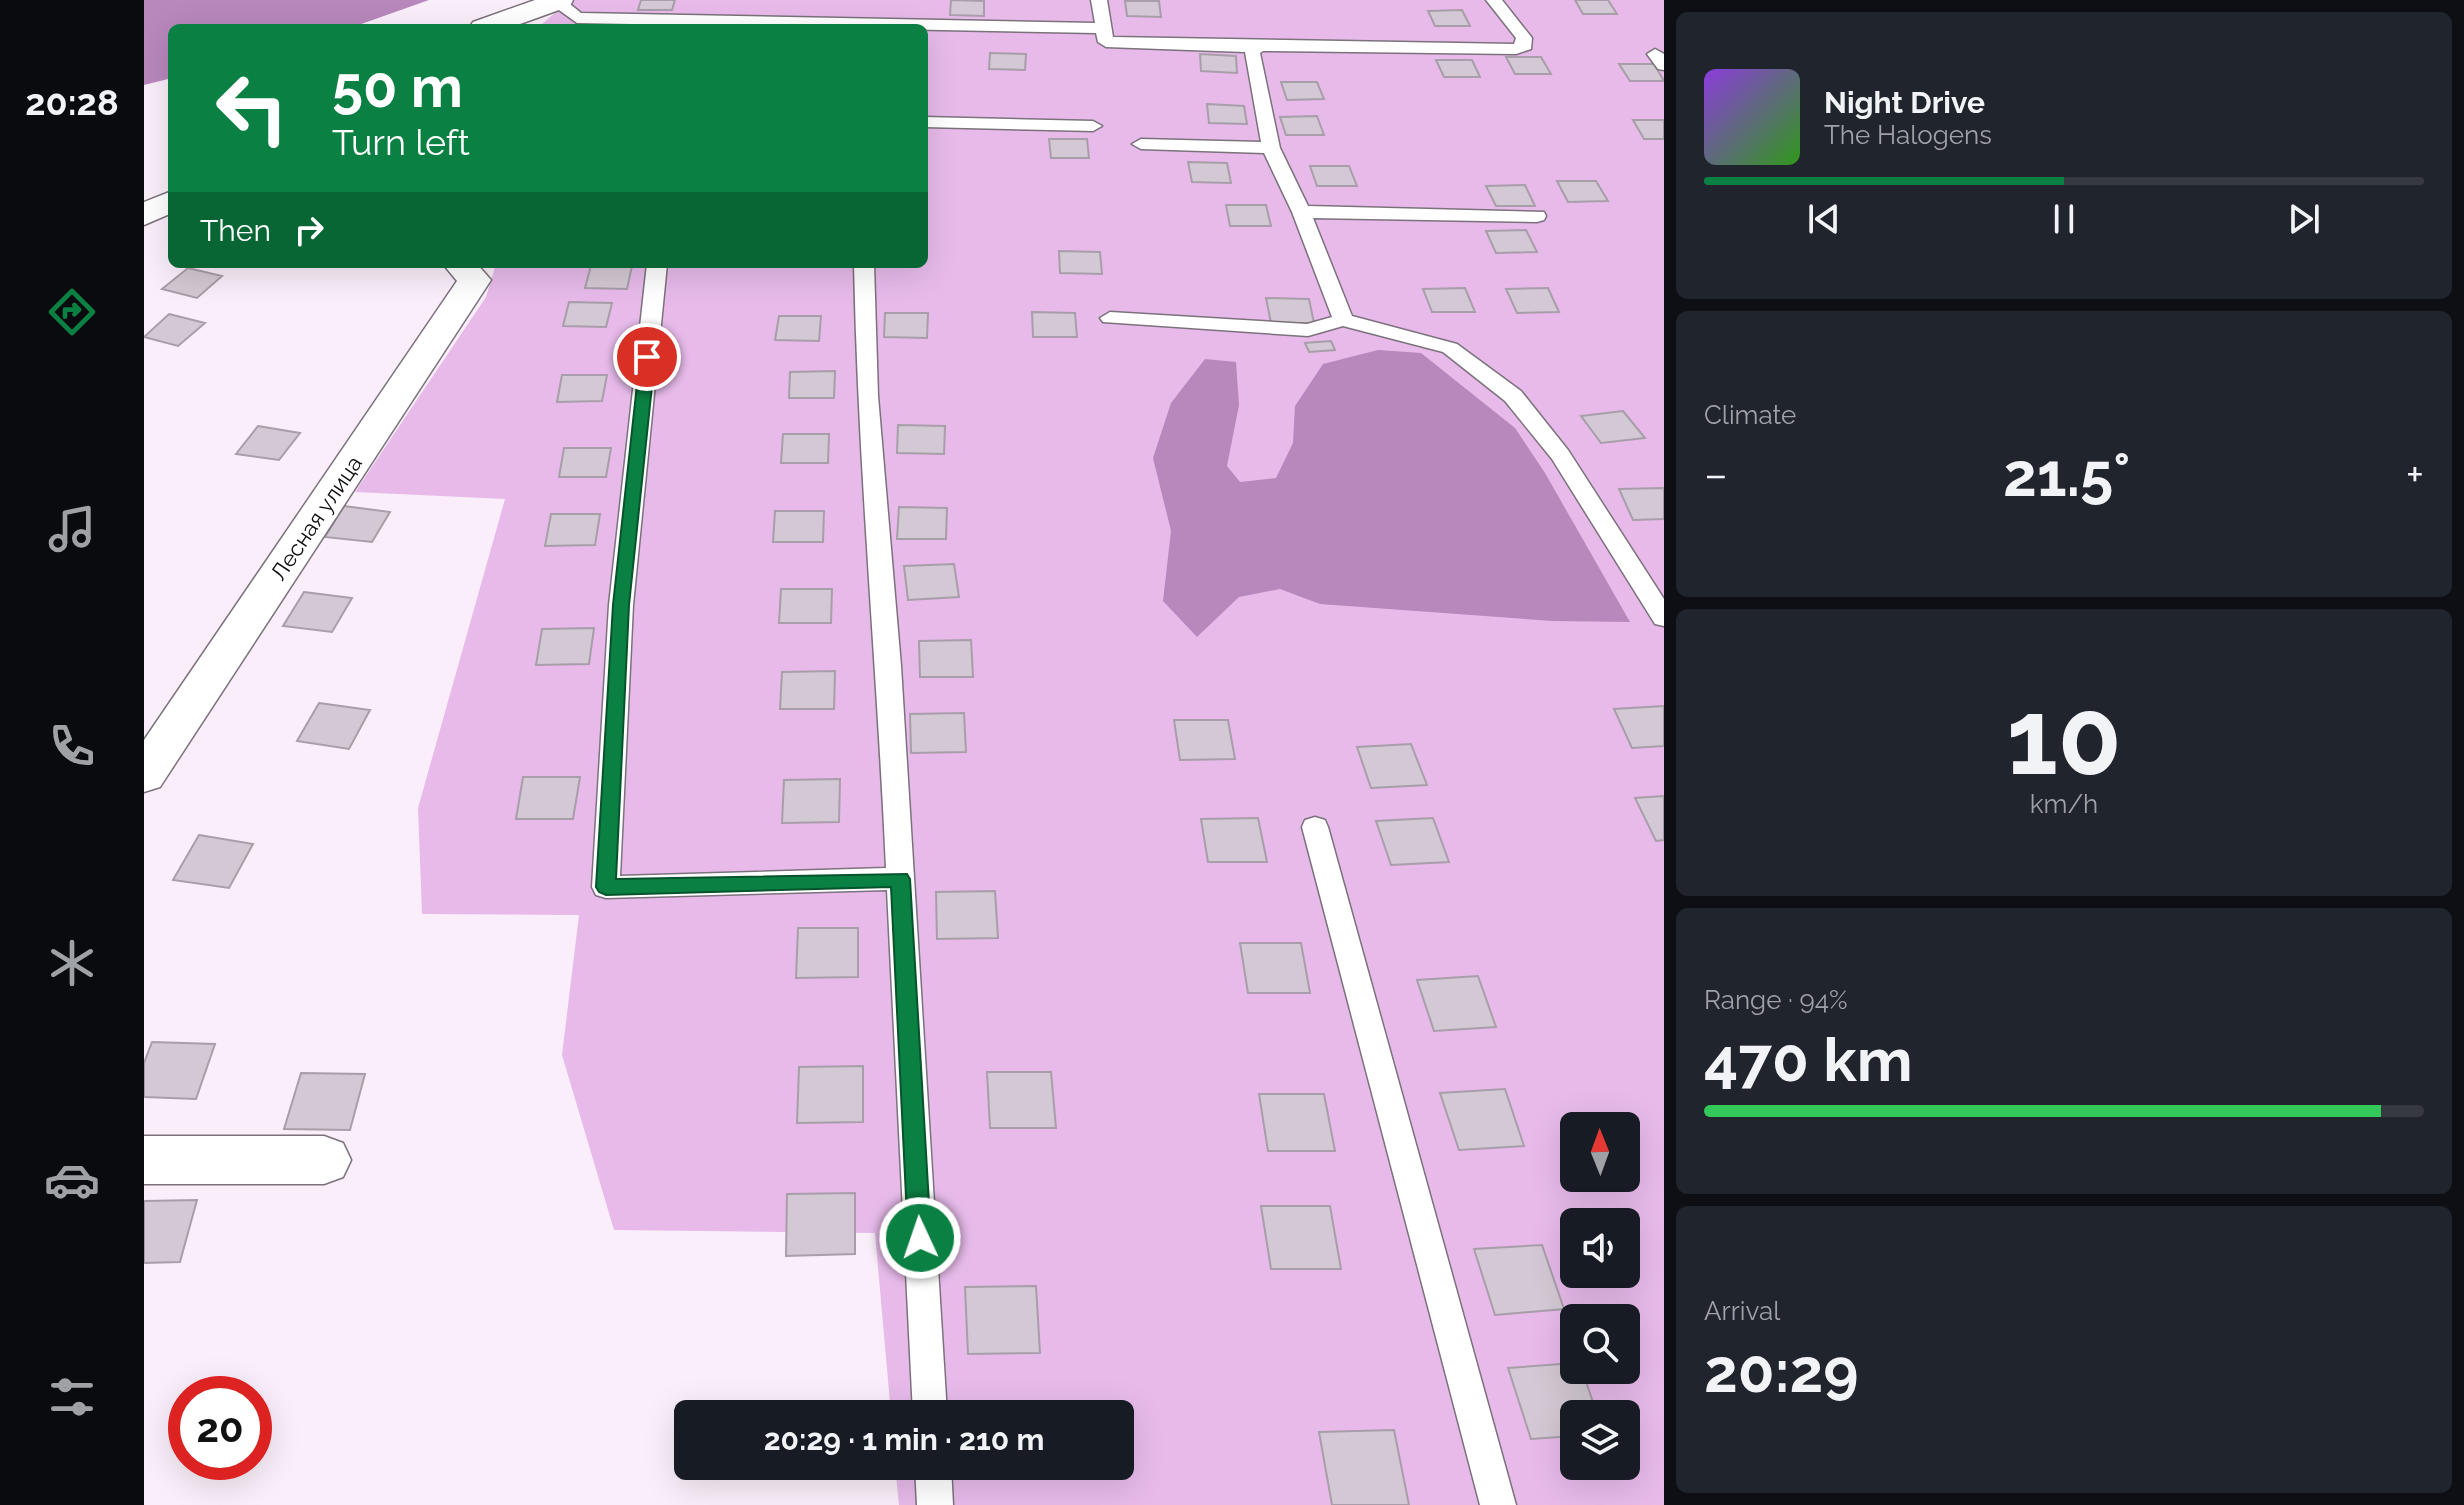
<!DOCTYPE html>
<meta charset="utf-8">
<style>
body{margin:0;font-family:Raleway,sans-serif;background:#20242c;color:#f1f3f6;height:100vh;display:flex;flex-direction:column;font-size:30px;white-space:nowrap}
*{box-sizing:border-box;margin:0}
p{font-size:26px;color:#9ea1a6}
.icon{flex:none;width:44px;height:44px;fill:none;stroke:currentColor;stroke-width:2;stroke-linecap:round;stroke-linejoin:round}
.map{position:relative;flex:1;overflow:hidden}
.drawer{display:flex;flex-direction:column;gap:12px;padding:12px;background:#0d0f14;width:800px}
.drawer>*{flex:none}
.hud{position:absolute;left:24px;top:24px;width:760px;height:244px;border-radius:12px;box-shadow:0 8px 32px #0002;background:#0b8043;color:#fff;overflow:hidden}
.needle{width:52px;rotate:359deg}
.controls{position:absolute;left:1416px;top:1112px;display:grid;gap:16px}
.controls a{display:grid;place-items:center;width:80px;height:80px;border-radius:12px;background:#171b24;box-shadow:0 8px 32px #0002;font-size:40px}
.speed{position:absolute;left:24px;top:1376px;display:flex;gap:16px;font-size:40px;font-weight:700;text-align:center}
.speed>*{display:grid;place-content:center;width:104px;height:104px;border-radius:50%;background:#171b24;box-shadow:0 8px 32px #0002;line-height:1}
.speed .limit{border:12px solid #d22;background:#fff;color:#111}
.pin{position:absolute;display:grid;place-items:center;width:68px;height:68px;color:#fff;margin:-34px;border:4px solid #fff;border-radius:50%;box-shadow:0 2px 8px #0007}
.me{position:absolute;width:88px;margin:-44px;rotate:357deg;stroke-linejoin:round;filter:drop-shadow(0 0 6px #0008)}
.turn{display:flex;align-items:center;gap:28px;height:168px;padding:0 32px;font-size:36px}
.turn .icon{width:104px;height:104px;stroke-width:2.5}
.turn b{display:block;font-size:56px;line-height:68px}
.then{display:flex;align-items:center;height:76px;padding:0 32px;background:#0003;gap:16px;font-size:30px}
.big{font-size:60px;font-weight:700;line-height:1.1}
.drawer .tile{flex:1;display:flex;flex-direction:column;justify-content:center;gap:12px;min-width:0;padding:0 28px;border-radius:12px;background:#20242c}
.drawer .dial{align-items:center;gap:0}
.dial b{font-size:104px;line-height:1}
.song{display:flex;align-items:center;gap:24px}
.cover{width:96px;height:96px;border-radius:12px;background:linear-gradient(135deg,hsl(270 70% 55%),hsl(110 70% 35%))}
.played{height:8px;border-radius:4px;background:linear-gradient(90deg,#0b8043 50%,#363941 50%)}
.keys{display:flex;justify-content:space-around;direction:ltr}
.heat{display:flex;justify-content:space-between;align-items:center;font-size:44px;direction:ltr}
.charge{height:12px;border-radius:6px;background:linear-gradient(90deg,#34c759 94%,#363941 0)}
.trip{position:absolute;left:530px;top:1400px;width:460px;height:80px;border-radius:12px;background:#171b24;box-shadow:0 8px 32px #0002;font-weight:700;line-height:80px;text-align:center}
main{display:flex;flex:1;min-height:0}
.tabs{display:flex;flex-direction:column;width:144px;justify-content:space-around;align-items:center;background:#090b0e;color:#9ea1a6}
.tabs .icon{width:56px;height:56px}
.tabs .selected{color:#0b8043}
.tabs b{font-size:36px;color:#f1f3f6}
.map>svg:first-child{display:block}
</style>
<main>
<nav class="tabs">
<b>20:28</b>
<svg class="icon selected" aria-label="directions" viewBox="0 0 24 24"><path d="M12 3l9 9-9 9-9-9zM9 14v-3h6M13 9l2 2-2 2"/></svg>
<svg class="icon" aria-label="music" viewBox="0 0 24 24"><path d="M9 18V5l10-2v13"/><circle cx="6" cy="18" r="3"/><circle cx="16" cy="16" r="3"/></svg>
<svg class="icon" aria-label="phone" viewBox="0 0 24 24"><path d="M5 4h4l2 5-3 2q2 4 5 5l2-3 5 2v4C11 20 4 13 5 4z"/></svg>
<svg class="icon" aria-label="climate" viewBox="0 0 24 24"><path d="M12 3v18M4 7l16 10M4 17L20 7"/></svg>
<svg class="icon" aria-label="car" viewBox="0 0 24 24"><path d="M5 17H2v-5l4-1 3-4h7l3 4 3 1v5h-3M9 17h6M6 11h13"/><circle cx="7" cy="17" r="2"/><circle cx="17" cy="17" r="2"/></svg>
<svg class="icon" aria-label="filters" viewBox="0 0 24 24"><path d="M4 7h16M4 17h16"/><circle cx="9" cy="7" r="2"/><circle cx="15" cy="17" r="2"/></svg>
</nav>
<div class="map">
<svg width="1520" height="1505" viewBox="0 0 1520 1505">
<rect width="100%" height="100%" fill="#f9eef9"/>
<path fill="#e7baea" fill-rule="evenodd" d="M 426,0 L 1520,0 L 1520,1505 L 755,1505 L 751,1466 L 976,1466 L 976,1414 L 747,1414 L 731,1233 L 470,1230 L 418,1055 L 435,915 L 278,914 L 274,808 L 361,499 L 211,492 L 342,297 L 352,264 L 780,264 L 780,28 L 400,28 L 398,24 ZM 1430,1126 L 1482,1126 L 1482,1178 L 1430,1178 ZM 1430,1222 L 1482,1222 L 1482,1274 L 1430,1274 ZM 1430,1318 L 1482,1318 L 1482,1370 L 1430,1370 ZM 1430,1414 L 1482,1414 L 1482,1466 L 1430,1466 Z"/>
<path fill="#b887bc" d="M 0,0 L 285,0 L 206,28 L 28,28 L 28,78 L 0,85 Z
M 1234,350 L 1277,353 L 1371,428 L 1401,473 L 1486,622 L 1409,621 L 1176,604 L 1136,589 L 1095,597 L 1053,637 L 1019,601 L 1027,531 L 1009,458 L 1027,403 L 1061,359 L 1092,362 L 1095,405 L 1083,466 L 1096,482 L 1132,478 L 1149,443 L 1151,406 L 1179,364 Z"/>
<path fill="#d3c9d4" stroke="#a89ea9" stroke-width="2" d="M 497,0 L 531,0 L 528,10 L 494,10 Z
M 807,0 L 840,1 L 840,16 L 806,15 Z
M 1431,0 L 1464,0 L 1473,14 L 1439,14 Z
M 981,1 L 1015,1 L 1017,17 L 983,16 Z
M 1318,10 L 1326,26 L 1291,26 L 1284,11 Z
M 846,53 L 882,54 L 881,70 L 845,69 Z
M 1056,54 L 1092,56 L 1093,73 L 1057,71 Z
M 1362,57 L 1397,57 L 1407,74 L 1371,74 Z
M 1292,60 L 1328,60 L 1336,77 L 1300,77 Z
M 1475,64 L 1510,64 L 1520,81 L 1486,81 Z
M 1137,82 L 1173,82 L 1180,99 L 1143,100 Z
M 1063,104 L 1100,106 L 1103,124 L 1065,123 Z
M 1173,116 L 1180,135 L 1142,135 L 1136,117 Z
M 1489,120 L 1520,120 L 1520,139 L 1500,139 Z
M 905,139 L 943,139 L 945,158 L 907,158 Z
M 1044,162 L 1083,163 L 1087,183 L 1048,182 Z
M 1166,166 L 1205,166 L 1213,186 L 1173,186 Z
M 1413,181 L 1452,181 L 1464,201 L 1424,202 Z
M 1381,185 L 1391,206 L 1352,206 L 1342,186 Z
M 1082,205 L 1122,205 L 1127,226 L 1086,226 Z
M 1382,230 L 1393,252 L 1352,253 L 1342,231 Z
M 915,251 L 956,252 L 958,274 L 916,273 Z
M 447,265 L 488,266 L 483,289 L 441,288 Z
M 44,268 L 78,276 L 53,298 L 18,289 Z
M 1321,288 L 1331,312 L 1288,312 L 1279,289 Z
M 1404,288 L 1415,312 L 1373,313 L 1362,289 Z
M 1122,298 L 1165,299 L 1170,323 L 1127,323 Z
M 425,302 L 468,303 L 462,327 L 419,326 Z
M 888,312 L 931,313 L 933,337 L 889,337 Z
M 741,313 L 784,313 L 783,338 L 740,337 Z
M 25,314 L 61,323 L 34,346 L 0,337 Z
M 635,316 L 677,316 L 675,341 L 631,340 Z
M 1187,341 L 1191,350 L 1165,352 L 1161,343 Z
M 691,371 L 690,398 L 645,398 L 646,372 Z
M 418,375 L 463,375 L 458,401 L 413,402 Z
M 1479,411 L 1501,438 L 1457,443 L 1437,416 Z
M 754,425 L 801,426 L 800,454 L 753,453 Z
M 114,426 L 156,433 L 135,460 L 92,454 Z
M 639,434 L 685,434 L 684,463 L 637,463 Z
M 420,448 L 467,448 L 462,477 L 415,477 Z
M 1520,488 L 1520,519 L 1489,520 L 1475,489 Z
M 200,506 L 246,512 L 228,542 L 181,537 Z
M 755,507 L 803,508 L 802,539 L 753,539 Z
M 631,511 L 680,511 L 679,542 L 629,542 Z
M 407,514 L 456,514 L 451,545 L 401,546 Z
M 810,564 L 815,597 L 764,600 L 760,566 Z
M 637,589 L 688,589 L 687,623 L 635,623 Z
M 160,592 L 208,598 L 188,632 L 139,626 Z
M 450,628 L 445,664 L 392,665 L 398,629 Z
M 827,640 L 829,677 L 776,677 L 775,641 Z
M 691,671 L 690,709 L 636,709 L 638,672 Z
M 175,703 L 226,710 L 205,749 L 153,741 Z
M 1520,706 L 1520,746 L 1488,748 L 1470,709 Z
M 820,713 L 822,752 L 767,753 L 766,714 Z
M 1030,720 L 1084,720 L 1091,759 L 1036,760 Z
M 1267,744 L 1283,785 L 1227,788 L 1213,747 Z
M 379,777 L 436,777 L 429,819 L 372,819 Z
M 696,779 L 695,822 L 638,823 L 640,780 Z
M 1520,796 L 1520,840 L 1512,841 L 1491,798 Z
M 1114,818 L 1123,862 L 1064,862 L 1057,819 Z
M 1289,818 L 1305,862 L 1247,865 L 1232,821 Z
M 55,835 L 109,844 L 85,888 L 29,880 Z
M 851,891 L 854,938 L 793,939 L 792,892 Z
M 654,928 L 714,928 L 714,977 L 652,978 Z
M 1096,943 L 1157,943 L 1166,993 L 1104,993 Z
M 1334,976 L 1352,1027 L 1290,1031 L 1273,980 Z
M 8,1042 L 71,1044 L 52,1099 L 0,1097 L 0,1063 Z
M 719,1066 L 719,1122 L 653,1123 L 655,1067 Z
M 843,1072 L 907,1072 L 912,1128 L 846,1128 Z
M 157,1073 L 221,1074 L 206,1130 L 140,1129 Z
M 1361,1089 L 1380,1146 L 1315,1150 L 1296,1093 Z
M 1115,1094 L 1180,1094 L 1191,1151 L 1124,1151 Z
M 711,1193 L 711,1254 L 642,1256 L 643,1194 Z
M 53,1200 L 36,1262 L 0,1263 L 0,1201 Z
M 1117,1206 L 1186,1206 L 1197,1269 L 1127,1269 Z
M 1398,1245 L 1420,1309 L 1351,1315 L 1330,1249 Z
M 892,1286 L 896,1353 L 824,1354 L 821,1287 Z
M 1430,1363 L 1430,1370 L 1438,1370 L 1453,1414 L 1430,1414 L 1430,1436 L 1387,1439 L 1364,1368 Z
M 1250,1430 L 1265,1505 L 1188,1505 L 1175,1432 Z"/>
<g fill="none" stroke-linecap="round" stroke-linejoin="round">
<defs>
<path id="service" d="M 407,0 L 421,0 L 437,13 L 951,23 L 947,0 L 963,0 L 969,37 L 1370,44 L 1372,38 L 1342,0 L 1358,0 L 1388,38 L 1387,49 L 1372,54 L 1119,51 L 1116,53 L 1136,148 L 1164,206 L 1400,212 L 1402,216 L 1400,220 L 1393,222 L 1169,218 L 1208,316 L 1313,344 L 1377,391 L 1424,450 L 1520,599 L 1520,626 L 1511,624 L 1408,459 L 1361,401 L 1299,352 L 1199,326 L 1164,336 L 959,322 L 956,318 L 966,312 L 1163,324 L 1188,317 L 1148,212 L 1120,153 L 997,149 L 988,144 L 997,139 L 1117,142 L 1101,52 L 962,47 L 954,42 L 952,33 L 433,23 L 408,5 Z
M 1511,49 L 1520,54 L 1520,70 L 1514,69 L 1503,54 Z
M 780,117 L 949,121 L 958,126 L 949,131 L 780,127 Z
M 503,264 L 523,264 L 489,605 L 476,876 L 742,868 C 733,667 714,466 710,264 L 730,264 L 734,396 L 757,666 L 803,1414 L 769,1414 L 743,890 L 462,898 L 452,895 L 448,887 L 465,605 Z
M 1171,817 L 1181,820 L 1184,827 L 1372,1505 L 1336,1505 L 1158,827 L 1161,820 Z
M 771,1466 L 807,1466 L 809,1505 L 773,1505 Z"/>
<path id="minor" d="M 391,0 L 429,0 L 426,6 L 365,28 L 325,28 L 329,22 Z
M 28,191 L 28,213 L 0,225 L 0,202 Z
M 299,264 L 333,264 L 347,280 L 16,787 L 0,792 L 0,740 L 313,281 Z
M 0,1136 L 180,1136 L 199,1143 L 207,1160 L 199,1177 L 180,1184 L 0,1184 Z"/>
</defs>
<use href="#service" stroke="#7b727c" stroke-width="3"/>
<use href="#minor" stroke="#7b727c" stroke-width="3"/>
<use href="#service" fill="#fff" fill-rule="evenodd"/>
<use href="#minor" fill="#fff" fill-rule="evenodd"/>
</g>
<path fill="#0b8043" stroke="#07532c" stroke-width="2" d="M 503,353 L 511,357 L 485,605 L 472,879 L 763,874 L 766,879 L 787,1238 L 784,1245 L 776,1248 L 768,1245 L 764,1238 L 747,887 L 462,895 L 455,892 L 452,887 L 469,605 L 496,357 Z"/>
<g text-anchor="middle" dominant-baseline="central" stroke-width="7" stroke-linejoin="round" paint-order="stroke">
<g font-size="22" fill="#110d11" stroke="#fff">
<text transform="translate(172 518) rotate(-56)">Лесная улица</text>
</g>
</g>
</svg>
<div class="controls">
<a><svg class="needle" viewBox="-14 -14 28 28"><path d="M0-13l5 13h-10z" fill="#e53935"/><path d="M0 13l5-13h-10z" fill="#9ea1a6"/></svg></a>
<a><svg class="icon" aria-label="sound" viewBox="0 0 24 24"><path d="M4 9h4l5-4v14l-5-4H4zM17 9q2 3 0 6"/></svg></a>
<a><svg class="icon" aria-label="search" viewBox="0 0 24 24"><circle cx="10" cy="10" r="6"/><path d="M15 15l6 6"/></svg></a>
<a><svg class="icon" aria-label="layers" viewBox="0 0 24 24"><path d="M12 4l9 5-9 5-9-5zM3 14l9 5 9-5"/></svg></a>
</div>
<div class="speed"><div class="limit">20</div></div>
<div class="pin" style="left:503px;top:357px;background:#d93025"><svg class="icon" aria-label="arrive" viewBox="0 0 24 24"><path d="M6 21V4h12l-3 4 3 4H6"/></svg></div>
<svg class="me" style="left:776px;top:1238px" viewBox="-20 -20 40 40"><circle r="17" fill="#0b8043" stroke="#fff" stroke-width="3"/><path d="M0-11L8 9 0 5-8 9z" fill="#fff"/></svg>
<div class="trip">20:29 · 1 min · 210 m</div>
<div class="hud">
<div class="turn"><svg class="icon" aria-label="left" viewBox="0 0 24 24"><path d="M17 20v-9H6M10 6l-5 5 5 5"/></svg><div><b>50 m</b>Turn left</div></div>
<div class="then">Then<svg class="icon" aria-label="right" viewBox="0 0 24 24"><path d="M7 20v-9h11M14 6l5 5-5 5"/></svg></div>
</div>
</div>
<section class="drawer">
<div class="tile">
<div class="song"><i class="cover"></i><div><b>Night Drive</b><p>The Halogens</p></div></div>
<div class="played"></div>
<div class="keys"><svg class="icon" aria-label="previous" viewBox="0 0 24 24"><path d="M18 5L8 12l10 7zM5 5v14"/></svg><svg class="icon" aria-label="pause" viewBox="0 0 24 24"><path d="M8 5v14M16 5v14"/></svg><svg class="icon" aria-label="next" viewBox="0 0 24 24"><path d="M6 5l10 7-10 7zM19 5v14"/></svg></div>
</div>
<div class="tile"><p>Climate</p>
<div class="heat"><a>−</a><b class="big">21.5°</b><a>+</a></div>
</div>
<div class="tile dial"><b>10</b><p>km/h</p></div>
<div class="tile"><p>Range · 94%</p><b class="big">470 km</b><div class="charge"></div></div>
<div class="tile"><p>Arrival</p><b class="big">20:29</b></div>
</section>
</main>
